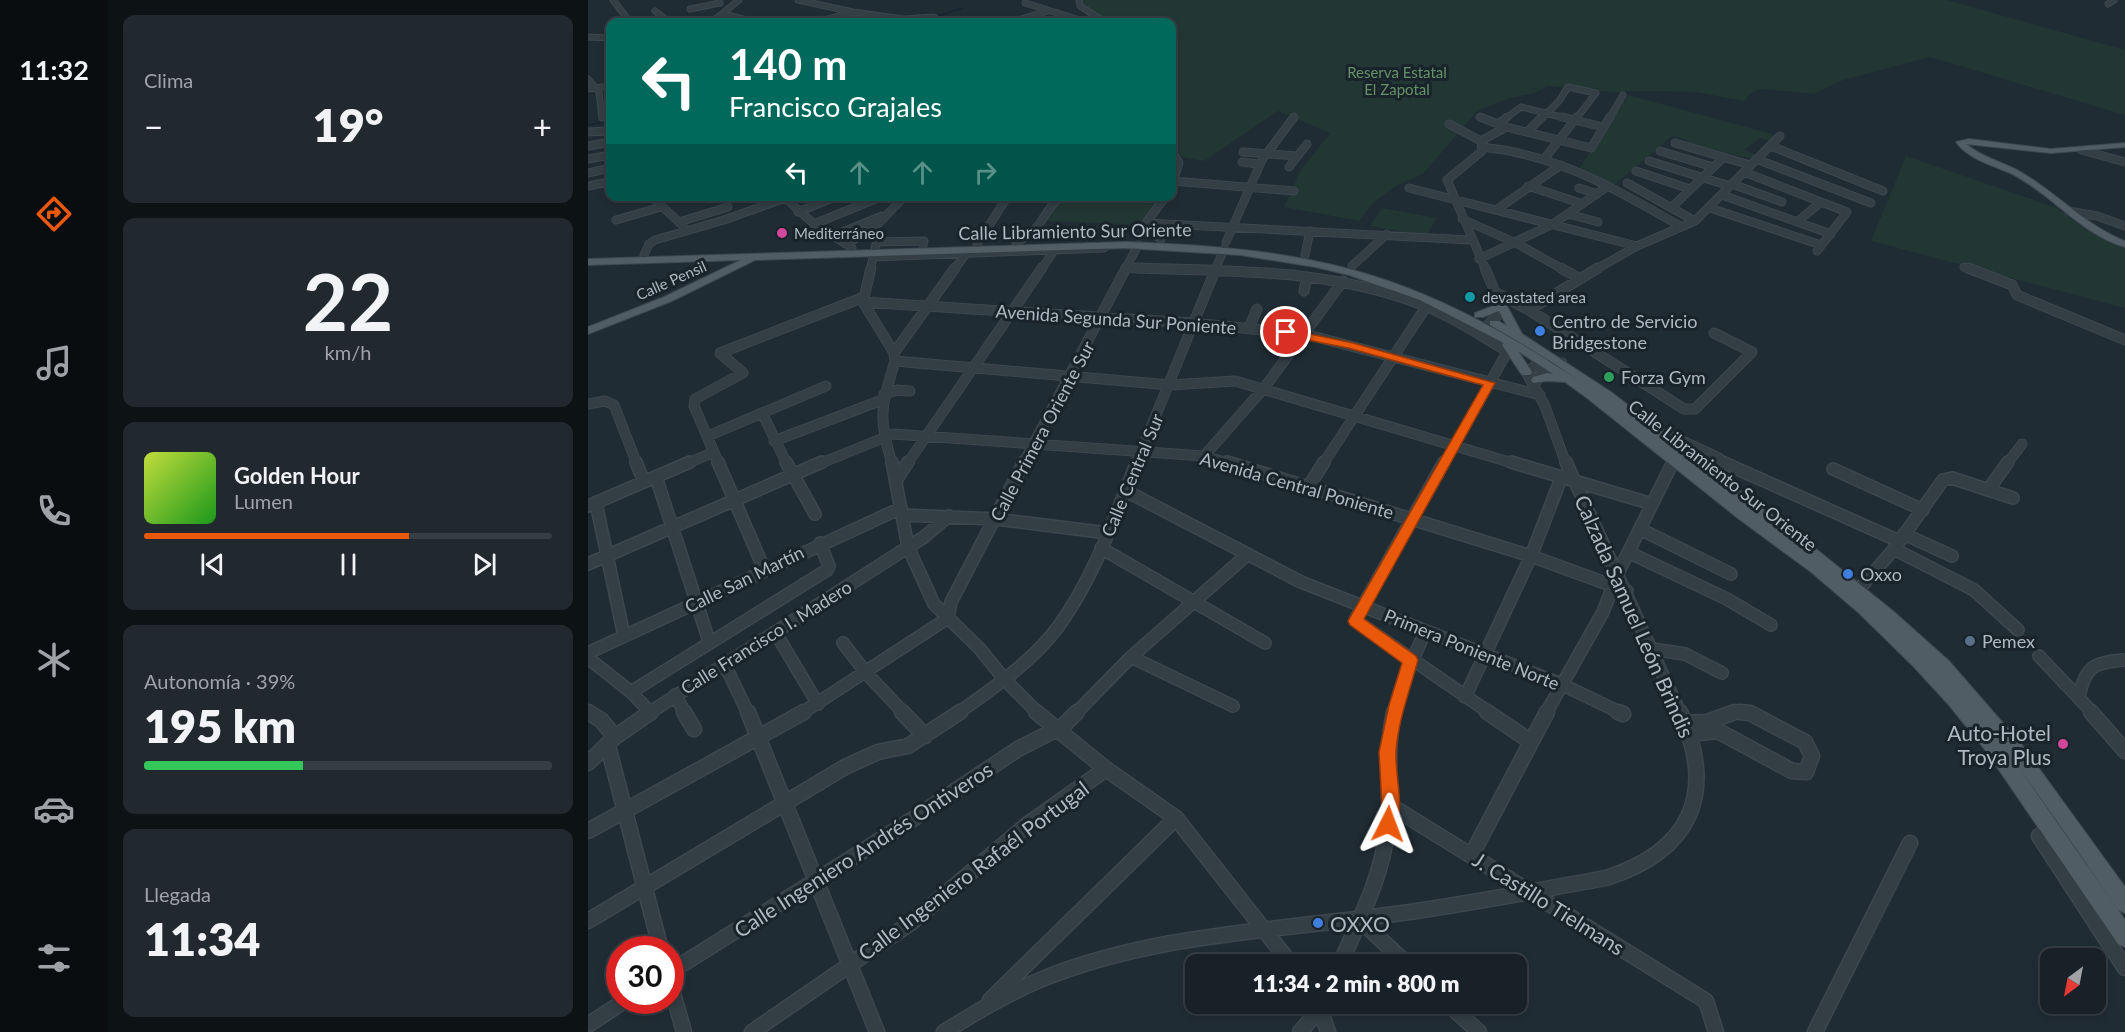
<!DOCTYPE html>
<html lang="es">
<meta charset="utf-8">
<style>
body{margin:0;font-family:Lato,sans-serif;background:#21292f;color:#f1f3f6;height:100vh;display:flex;flex-direction:column;font-size:22px;white-space:nowrap}
*{box-sizing:border-box;margin:0}
p{font-size:20px;color:#9fa3a7}
.icon{flex:none;width:33px;height:33px;fill:none;stroke:currentColor;stroke-width:2;stroke-linecap:round;stroke-linejoin:round}
.map{position:relative;flex:1;overflow:hidden}
.side{display:flex;flex-direction:column;gap:15px;padding:15px;background:#0d1215;width:480px}
.side>*{flex:none}
.hud{position:absolute;left:18px;top:18px;width:570px;height:183px;border-radius:12px;box-shadow:0 3px 9px #0003,0 0 0 2px #363e44;background:#00695c;color:#fff;overflow:hidden}
.needle{width:39px;rotate:212deg}
.tools{position:absolute;left:1452px;top:948px;display:grid;gap:12px}
.tools a{display:grid;place-items:center;width:66px;height:66px;border-radius:12px;background:#182127;box-shadow:0 3px 9px #0003,0 0 0 2px #363e44;font-size:30px}
.speed{position:absolute;left:18px;top:936px;display:flex;gap:12px;font-size:30px;font-weight:700;text-align:center}
.speed>*{display:grid;place-content:center;width:78px;height:78px;border-radius:50%;background:#182127;box-shadow:0 3px 9px #0003,0 0 0 2px #363e44;line-height:1}
.speed .limit{border:9px solid #d22;background:#fff;color:#111}
.pin{position:absolute;display:grid;place-items:center;width:51px;height:51px;color:#fff;margin:-26px;border:3px solid #fff;border-radius:50%;box-shadow:0 2px 6px #0007}
.me{position:absolute;width:66px;margin:-33px;rotate:3deg;stroke-linejoin:round;filter:drop-shadow(0 0 4px #0008)}
.turn{display:flex;align-items:center;gap:21px;height:126px;padding:0 24px;font-size:27px}
.turn .icon{width:78px;height:78px;stroke-width:2.5}
.turn b{display:block;font-size:42px;line-height:51px}
.lanes{display:flex;align-items:center;height:57px;padding:0 24px;background:#0003;justify-content:center;gap:30px;direction:ltr}
.lanes .off{opacity:.35}
.big{font-size:45px;font-weight:800;line-height:1.1}
.side .card{flex:1;display:flex;flex-direction:column;justify-content:center;gap:9px;min-width:0;padding:0 21px;border-radius:12px;background:#21292f}
.side .dial{align-items:center;gap:0}
.dial b{font-size:78px;line-height:1}
.song{display:flex;align-items:center;gap:18px}
.cover{width:72px;height:72px;border-radius:9px;background:linear-gradient(135deg,hsl(70 70% 55%),hsl(120 70% 35%))}
.played{height:6px;border-radius:3px;background:linear-gradient(90deg,#ea580c 65%,#363e44 65%)}
.keys{display:flex;justify-content:space-around;direction:ltr}
.heat{display:flex;justify-content:space-between;align-items:center;font-size:33px;direction:ltr}
.charge{height:9px;border-radius:4px;background:linear-gradient(90deg,#34c759 39%,#363e44 0)}
.trip{position:absolute;left:597px;top:954px;width:342px;height:60px;border-radius:12px;background:#182127;box-shadow:0 3px 9px #0003,0 0 0 2px #363e44;font-weight:800;line-height:60px;text-align:center}
main{display:flex;flex:1;min-height:0}
.tabs{display:flex;flex-direction:column;width:108px;justify-content:space-around;align-items:center;background:#0a0d10;color:#9fa3a7}
.tabs .icon{width:42px;height:42px}
.tabs .on{color:#ea580c}
.tabs b{font-size:27px;color:#f1f3f6}
.map>svg:first-child{display:block}
</style>
<main>
<nav class="tabs">
<b>11:32</b>
<svg class="icon on" aria-label="directions" viewBox="0 0 24 24"><path d="M12 3l9 9-9 9-9-9zM9 14v-3h6M13 9l2 2-2 2"/></svg>
<svg class="icon" aria-label="music" viewBox="0 0 24 24"><path d="M9 18V5l10-2v13"/><circle cx="6" cy="18" r="3"/><circle cx="16" cy="16" r="3"/></svg>
<svg class="icon" aria-label="phone" viewBox="0 0 24 24"><path d="M5 4h4l2 5-3 2q2 4 5 5l2-3 5 2v4C11 20 4 13 5 4z"/></svg>
<svg class="icon" aria-label="climate" viewBox="0 0 24 24"><path d="M12 3v18M4 7l16 10M4 17L20 7"/></svg>
<svg class="icon" aria-label="car" viewBox="0 0 24 24"><path d="M5 17H2v-5l4-1 3-4h7l3 4 3 1v5h-3M9 17h6M6 11h13"/><circle cx="7" cy="17" r="2"/><circle cx="17" cy="17" r="2"/></svg>
<svg class="icon" aria-label="filters" viewBox="0 0 24 24"><path d="M4 7h16M4 17h16"/><circle cx="9" cy="7" r="2"/><circle cx="15" cy="17" r="2"/></svg>
</nav>
<section class="side">
<div class="card"><p>Clima</p>
<div class="heat"><a>−</a><b class="big">19°</b><a>+</a></div>
</div>
<div class="card dial"><b>22</b><p>km/h</p></div>
<div class="card">
<div class="song"><i class="cover"></i><div><b>Golden Hour</b><p>Lumen</p></div></div>
<div class="played"></div>
<div class="keys"><svg class="icon" aria-label="previous" viewBox="0 0 24 24"><path d="M18 5L8 12l10 7zM5 5v14"/></svg><svg class="icon" aria-label="pause" viewBox="0 0 24 24"><path d="M8 5v14M16 5v14"/></svg><svg class="icon" aria-label="next" viewBox="0 0 24 24"><path d="M6 5l10 7-10 7zM19 5v14"/></svg></div>
</div>
<div class="card"><p>Autonomía · 39%</p><b class="big">195 km</b><div class="charge"></div></div>
<div class="card"><p>Llegada</p><b class="big">11:34</b></div>
</section>
<div class="map">
<svg width="1537" height="1032" viewBox="0 0 1537 1032">
<rect width="100%" height="100%" fill="#202c34"/>
<path fill="#223634" d="M 492,0 L 1359,0 L 1537,50 L 1537,115 L 1342,57 L 1255,80 L 1226,94 L 1175,89 L 1164,92 L 1156,101 L 1107,92 L 1038,91 L 1036,93 L 960,86 L 947,93 L 922,98 L 895,108 L 889,111 L 835,174 L 808,186 L 785,203 L 771,221 L 696,207 L 712,171 L 742,133 L 690,111 L 616,161 L 587,156 L 584,166 L 584,22 L 494,22 L 500,14 Z
M 1040,95 L 1188,135 L 1183,141 L 1172,138 L 1156,150 L 1170,155 L 1165,159 L 1097,144 L 1100,140 L 1084,136 L 1025,186 L 991,169 Z
M 1318,156 L 1469,208 L 1497,229 L 1537,247 L 1537,308 L 1283,241 Z
M 468,197 L 573,197 L 563,225 L 454,221 Z
M 794,208 L 849,218 L 838,236 L 782,226 Z"/>
<g fill="none" stroke-linecap="round" stroke-linejoin="round">
<path stroke="#142531" stroke-width="1.5" d="M 348,17 L 374,8
M 330,22 L 337,20
M 0,125 L 22,120"/>
<defs>
<path id="minor-far4" d="M 25,0 L 42,22
M 210,0 L 265,12
M 491,0 L 492,6 L 517,22
M 437,3 L 492,20
M 1520,4 L 1526,0
M 102,9 L 132,3
M 67,11 L 77,19 L 92,22
M 136,14 L 166,22
M 124,22 L 151,0
M 229,22 L 265,12 L 315,19 L 346,17 L 353,22
M 424,22 L 460,11
M 0,37 L 22,38
M 0,79 L 11,92 L 14,118
M 0,89 L 22,86
M 892,117 L 896,119
M 917,119 L 933,107 L 981,119
M 953,119 L 971,101 L 980,87 L 1008,93 L 988,119
M 1021,119 L 1035,95"/>
<path id="minor-far3" d="M 892,117 L 918,127 L 1003,148 L 1022,117
M 974,117 L 1015,127
M 911,123 L 919,117
M 861,124 L 893,141 L 894,151 L 859,180 L 898,270
M 0,132 L 22,131
M 939,132 L 954,117
M 893,141 L 918,127
M 1087,143 L 1162,165
M 0,146 L 22,142
M 1183,146 L 1295,191
M 894,147 C 971,155 1026,188 1092,226
M 1493,150 L 1537,162
M 1072,151 L 1125,167
M 584,152 L 591,163 L 584,185
M 655,152 L 709,156
M 957,158 L 989,117
M 0,159 L 22,155
M 1168,159 L 1283,203
M 22,161 L 22,190
M 1061,161 L 1142,186
M 654,162 L 670,164
M 701,167 L 719,144
M 1048,171 L 1102,189
M 1156,172 L 1259,212 L 1229,251
M 0,173 L 22,168
M 585,181 L 706,191
M 1039,183 L 1107,221
M 1144,184 L 1194,202
M 0,186 L 20,182
M 940,186 L 995,204
M 821,188 L 1049,246
M 991,188 L 1009,194
M 1134,195 L 1243,234
M 63,196 L 95,226
M 195,196 L 226,224 L 264,248
M 1084,207 L 1136,157
M 1122,208 L 1233,245
M 908,210 L 973,165
M 1480,211 L 1509,216 L 1537,226
M 210,212 L 249,196
M 980,214 L 1010,222
M 874,219 L 928,243 L 976,270
M 28,220 L 73,207
M 91,222 L 140,207
M 1209,222 L 1233,202
M 558,223 L 882,240
M 226,224 L 295,196
M 245,236 L 294,216
M 573,239 L 560,231 L 558,223 L 578,196
M 428,242 C 456,231 453,211 474,196
M 638,242 L 674,160 L 706,117
M 259,244 L 290,224 L 317,196
M 389,244 L 420,196
M 287,247 L 289,242 L 336,241 L 335,245
M 56,255 L 61,244 L 67,240 L 136,220 L 203,196
M 717,255 L 722,231
M 286,257 L 516,248
M 891,259 L 965,224 L 1020,186
M 764,266 L 799,234
M 1376,267 L 1384,270
M 538,268 L 607,270
M 282,270 L 286,254
M 366,270 L 377,255
M 453,270 L 465,252
M 537,270 L 550,245
M 627,270 L 636,249
M 1007,270 L 1049,246 L 1107,221 L 1192,136"/>
<path id="minor-far2" d="M 283,268 L 275,302 L 306,353 L 307,361 C 293,408 290,416 304,464
M 549,268 C 647,271 747,269 839,307 C 867,318 893,336 919,351
M 897,268 L 907,292 L 909,316 L 897,328
M 973,268 L 992,279
M 1380,268 L 1424,285 L 1429,295 L 1537,340
M 716,291 L 719,277
M 907,292 L 941,310 L 1096,409 L 1107,409 L 1164,352 L 1126,333
M 275,302 L 604,323 L 716,334 L 952,395
M 941,310 L 1010,268
M 661,328 L 669,309
M 306,353 L 367,268
M 307,361 L 582,385 L 647,381 L 928,464
M 974,363 L 949,365 L 938,372 L 957,406 L 978,464
M 946,385 L 953,374 L 975,368
M 296,394 L 309,390 L 322,391
M 0,404 L 17,401 L 26,405 L 49,464
M 174,413 L 199,464
M 1066,432 L 1088,438 L 1131,458 L 1131,464
M 120,436 L 238,386
M 186,441 L 294,400
M 616,456 L 676,388 L 755,281
M 1133,462 L 1137,464
M 98,464 L 126,452
M 131,464 L 106,406 L 107,399 L 155,373 L 132,353 L 276,297
M 231,464 L 305,434 L 616,456 L 644,464
M 319,464 L 454,268
M 435,464 L 538,268
M 548,464 L 628,268
M 735,464 L 838,307
M 856,464 L 922,347
M 1085,464 L 1087,459
M 1419,464 L 1434,444"/>
<path id="minor-far1" d="M 48,462 L 56,482
M 130,462 L 176,569
M 198,462 L 227,514
M 304,462 L 320,547 L 346,604 L 392,649 L 417,680 L 450,713
M 639,462 L 943,556 L 1039,591
M 856,462 L 767,620 L 902,713
M 923,462 L 1064,504
M 978,462 L 1092,713
M 1134,462 L 1311,541
M 1245,469 L 1335,510
M 1123,475 L 1133,462
M 68,477 L 121,641
M 309,479 L 320,462
M 721,486 L 736,462
M 1400,490 L 1420,462
M 538,491 L 713,582 L 973,684 L 1033,713
M 8,503 L 36,636
M 0,506 L 102,462
M 314,515 L 408,519 L 520,533
M 1052,529 L 1143,574
M 1316,534 L 1364,556
M 513,548 L 677,643
M 1306,549 L 1386,590 L 1430,630
M 1040,552 L 1139,599 L 1183,625
M 0,564 L 234,462
M 1030,573 L 1085,462
M 1271,589 L 1306,549 L 1355,480 L 1364,478 L 1425,498
M 187,632 L 230,704
M 255,643 L 279,674 L 316,713
M 1064,649 L 1097,654 L 1134,673
M 0,653 L 313,508
M 1451,656 L 1505,713
M 543,657 L 645,706
M 0,658 L 43,692 L 62,712
M 136,663 L 160,713
M 43,692 L 239,570 L 241,566 L 232,543
M 87,695 L 97,713
M 877,697 L 943,556 L 974,476
M 1491,697 C 1497,666 1507,662 1537,660
M 61,713 L 336,537 L 361,516
M 214,713 L 360,618 L 363,602 L 436,462
M 370,713 C 405,688 444,662 470,627 C 506,578 526,518 549,462
M 488,713 L 543,657 L 660,554
M 806,713 L 818,675 L 837,632
M 958,713 L 1015,612 L 1025,586
M 1143,713 L 1162,713"/>
<path id="minor" d="M 0,712 L 13,720 L 27,737
M 96,712 L 106,729
M 160,712 L 289,1032
M 314,712 L 337,736
M 448,712 L 518,769 L 588,818 L 703,964
M 899,712 L 942,741
M 1030,712 L 1035,714
M 1503,712 L 1537,751
M 1096,723 L 1119,722 L 1147,712
M 1102,734 L 1130,731 L 1204,771 L 1218,772 L 1224,756 L 1217,742 L 1162,713 L 1152,712
M 20,746 L 73,950
M 0,763 L 27,737 L 63,712
M 803,806 L 1118,1001 L 1128,1032
M 1463,828 L 1451,836 L 1537,968
M 0,831 L 216,712
M 884,854 L 959,712
M 771,919 L 819,964
M 0,921 L 257,767 L 290,752 L 320,746 L 372,712
M 752,964 C 771,921 794,877 799,830 C 804,790 797,751 806,712
M 82,972 L 316,825 L 430,749 L 475,726 L 489,712
M 82,983 L 96,1032
M 402,1000 L 588,818
M 860,1004 L 891,1032
M 731,1006 L 740,1032
M 0,1025 L 38,1000
M 164,1032 L 324,922 L 440,824 L 518,769
M 356,1032 C 387,1013 418,994 452,980 C 561,935 683,931 799,915 C 872,906 945,891 1018,878 C 1103,851 1129,793 1092,712
M 712,1032 L 736,1004
M 1227,1032 L 1322,843"/>
<path id="major" d="M 1381,139 L 1463,149 L 1537,143 L 1537,147 L 1463,153 L 1378,144 C 1394,158 1417,162 1436,174 C 1471,195 1498,226 1537,241 L 1537,247 C 1492,234 1464,194 1424,174 C 1405,165 1381,160 1368,142 Z
M 537,242 C 627,245 720,252 806,283 C 873,307 935,343 994,383 C 965,362 934,343 902,325 L 902,321 L 910,321 L 919,326 L 911,311 L 895,317 L 887,317 L 887,313 L 908,305 L 903,295 L 904,293 L 912,293 L 934,334 L 1023,392 L 1218,541 L 1305,611 L 1361,661 L 1434,745 L 1537,887 L 1537,913 L 1530,910 C 1497,862 1465,814 1431,768 L 1537,920 L 1537,947 L 1530,944 L 1398,751 L 1361,705 L 1326,667 L 1271,613 L 1223,572 L 1151,519 L 999,398 L 977,382 L 959,381 L 945,383 L 943,380 L 945,377 L 959,373 L 965,374 L 930,351 L 944,372 L 942,375 L 934,375 L 914,345 L 916,343 L 832,300 L 761,275 L 727,267 L 652,255 L 537,248 L 167,260 L 84,301 L 0,334 L 0,327 L 76,297 L 153,260 L 0,265 L 0,259 Z"/>
</defs>
<use href="#minor-far4" stroke="#3c474f" stroke-width="7"/>
<use href="#minor-far3" stroke="#3c474f" stroke-width="9"/>
<use href="#minor-far2" stroke="#3c474f" stroke-width="11"/>
<use href="#minor-far1" stroke="#3c474f" stroke-width="14"/>
<use href="#minor" stroke="#3c474f" stroke-width="17"/>
<use href="#major" stroke="#3c474f" stroke-width="2"/>
<use href="#minor-far4" stroke="#333e45" stroke-width="5"/>
<use href="#minor-far3" stroke="#333e45" stroke-width="7"/>
<use href="#minor-far2" stroke="#333e45" stroke-width="9"/>
<use href="#minor-far1" stroke="#333e45" stroke-width="11"/>
<use href="#minor" stroke="#333e45" stroke-width="14"/>
<use href="#major" fill="#515d65" fill-rule="evenodd"/>
</g>
<path fill="#ea580c" stroke="#983908" stroke-width="1.5" d="M 698,329 L 765,343 L 907,383 L 776,619 L 828,656 L 830,660 C 822,690 810,721 808,751 C 807,778 817,805 807,830 L 800,833 L 794,830 L 791,824 L 794,806 L 791,752 L 801,705 L 814,663 L 762,625 L 760,621 L 895,385 L 760,348 L 694,335 L 694,330 Z"/>
<g fill="#d1479c" stroke="#19232a" stroke-width="2">
<circle cx="194" cy="233" r="6"/>
<circle cx="1475" cy="744" r="6"/>
</g>
<circle fill="#0f9aa8" stroke="#19232a" stroke-width="2" cx="882" cy="297" r="6"/>
<g fill="#3f7fe0" stroke="#19232a" stroke-width="2">
<circle cx="952" cy="331" r="6"/>
<circle cx="1260" cy="574" r="6"/>
<circle cx="730" cy="923" r="6"/>
</g>
<circle fill="#2e9e5b" stroke="#19232a" stroke-width="2" cx="1021" cy="377" r="6"/>
<circle fill="#5c6f8a" stroke="#19232a" stroke-width="2" cx="1382" cy="641" r="6"/>
<g text-anchor="middle" dominant-baseline="central" stroke-width="6" stroke-linejoin="round" paint-order="stroke">
<g font-size="15" fill="#669168" stroke="#19232a">
<text x="809" y="72">Reserva Estatal<tspan x="809" dy="17">El Zapotal</tspan></text>
</g>
<g font-size="15" fill="#adb9c2" stroke="#19232a" text-anchor="start">
<text x="206" y="233">Mediterráneo</text>
<text x="894" y="297">devastated area</text>
</g>
<g font-size="15" fill="#adb9c2" stroke="#19232a">
<text transform="translate(83 280) rotate(-24)">Calle Pensil</text>
</g>
<g font-size="18" fill="#adb9c2" stroke="#19232a">
<text transform="translate(487 231) rotate(-1)">Calle Libramiento Sur Oriente</text>
<text transform="translate(528 319) rotate(4)">Avenida Segunda Sur Poniente</text>
<text transform="translate(454 431) rotate(-62)">Calle Primera Oriente Sur</text>
<text transform="translate(544 475) rotate(-67)">Calle Central Sur</text>
<text transform="translate(1135 475) rotate(38)">Calle Libramiento Sur Oriente</text>
<text transform="translate(709 485) rotate(16)">Avenida Central Poniente</text>
<text transform="translate(156 579) rotate(-26)">Calle San Martín</text>
<text transform="translate(178 637) rotate(-32)">Calle Francisco I. Madero</text>
<text transform="translate(884 649) rotate(22)">Primera Poniente Norte</text>
</g>
<g font-size="18" fill="#adb9c2" stroke="#19232a" text-anchor="start">
<text x="964" y="321">Centro de Servicio<tspan x="964" dy="21">Bridgestone</tspan></text>
<text x="1033" y="377">Forza Gym</text>
<text x="1272" y="574">Oxxo</text>
<text x="1394" y="641">Pemex</text>
</g>
<g font-size="21" fill="#adb9c2" stroke="#19232a">
<text transform="translate(1047 616) rotate(66)">Calzada Samuel León Brindis</text>
<text transform="translate(275 849) rotate(-33)">Calle Ingeniero Andrés Ontiveros</text>
<text transform="translate(385 870) rotate(-37)">Calle Ingeniero Rafaél Portugal</text>
<text transform="translate(961 903) rotate(32)">J. Castillo Tielmans</text>
</g>
<g font-size="21" fill="#adb9c2" stroke="#19232a" text-anchor="end">
<text x="1463" y="732">Auto-Hotel<tspan x="1463" dy="24">Troya Plus</tspan></text>
<text x="742" y="923" text-anchor="start">OXXO</text>
</g>
</g>
</svg>
<div class="tools">
<a><svg class="needle" viewBox="-14 -14 28 28"><path d="M0-13l5 13h-10z" fill="#e53935"/><path d="M0 13l5-13h-10z" fill="#9fa3a7"/></svg></a>
</div>
<div class="speed"><div class="limit">30</div></div>
<div class="pin" style="left:698px;top:332px;background:#d93025"><svg class="icon" aria-label="arrive" viewBox="0 0 24 24"><path d="M6 21V4h12l-3 4 3 4H6"/></svg></div>
<svg class="me" style="left:800px;top:824px" viewBox="-20 -20 40 40"><path d="M0-17L14 15 0 8-14 15z" fill="#ea580c" stroke="#fff" stroke-width="4"/></svg>
<div class="trip">11:34 · 2 min · 800 m</div>
<div class="hud">
<div class="turn"><svg class="icon" aria-label="left" viewBox="0 0 24 24"><path d="M17 20v-9H6M10 6l-5 5 5 5"/></svg><div><b>140 m</b>Francisco Grajales</div></div>
<div class="lanes"><svg class="icon" aria-label="left" viewBox="0 0 24 24"><path d="M17 20v-9H6M10 6l-5 5 5 5"/></svg><svg class="icon off" aria-label="ahead" viewBox="0 0 24 24"><path d="M12 20V5M6 11l6-6 6 6"/></svg><svg class="icon off" aria-label="ahead" viewBox="0 0 24 24"><path d="M12 20V5M6 11l6-6 6 6"/></svg><svg class="icon off" aria-label="right" viewBox="0 0 24 24"><path d="M7 20v-9h11M14 6l5 5-5 5"/></svg></div>
</div>
</div>
</main>
